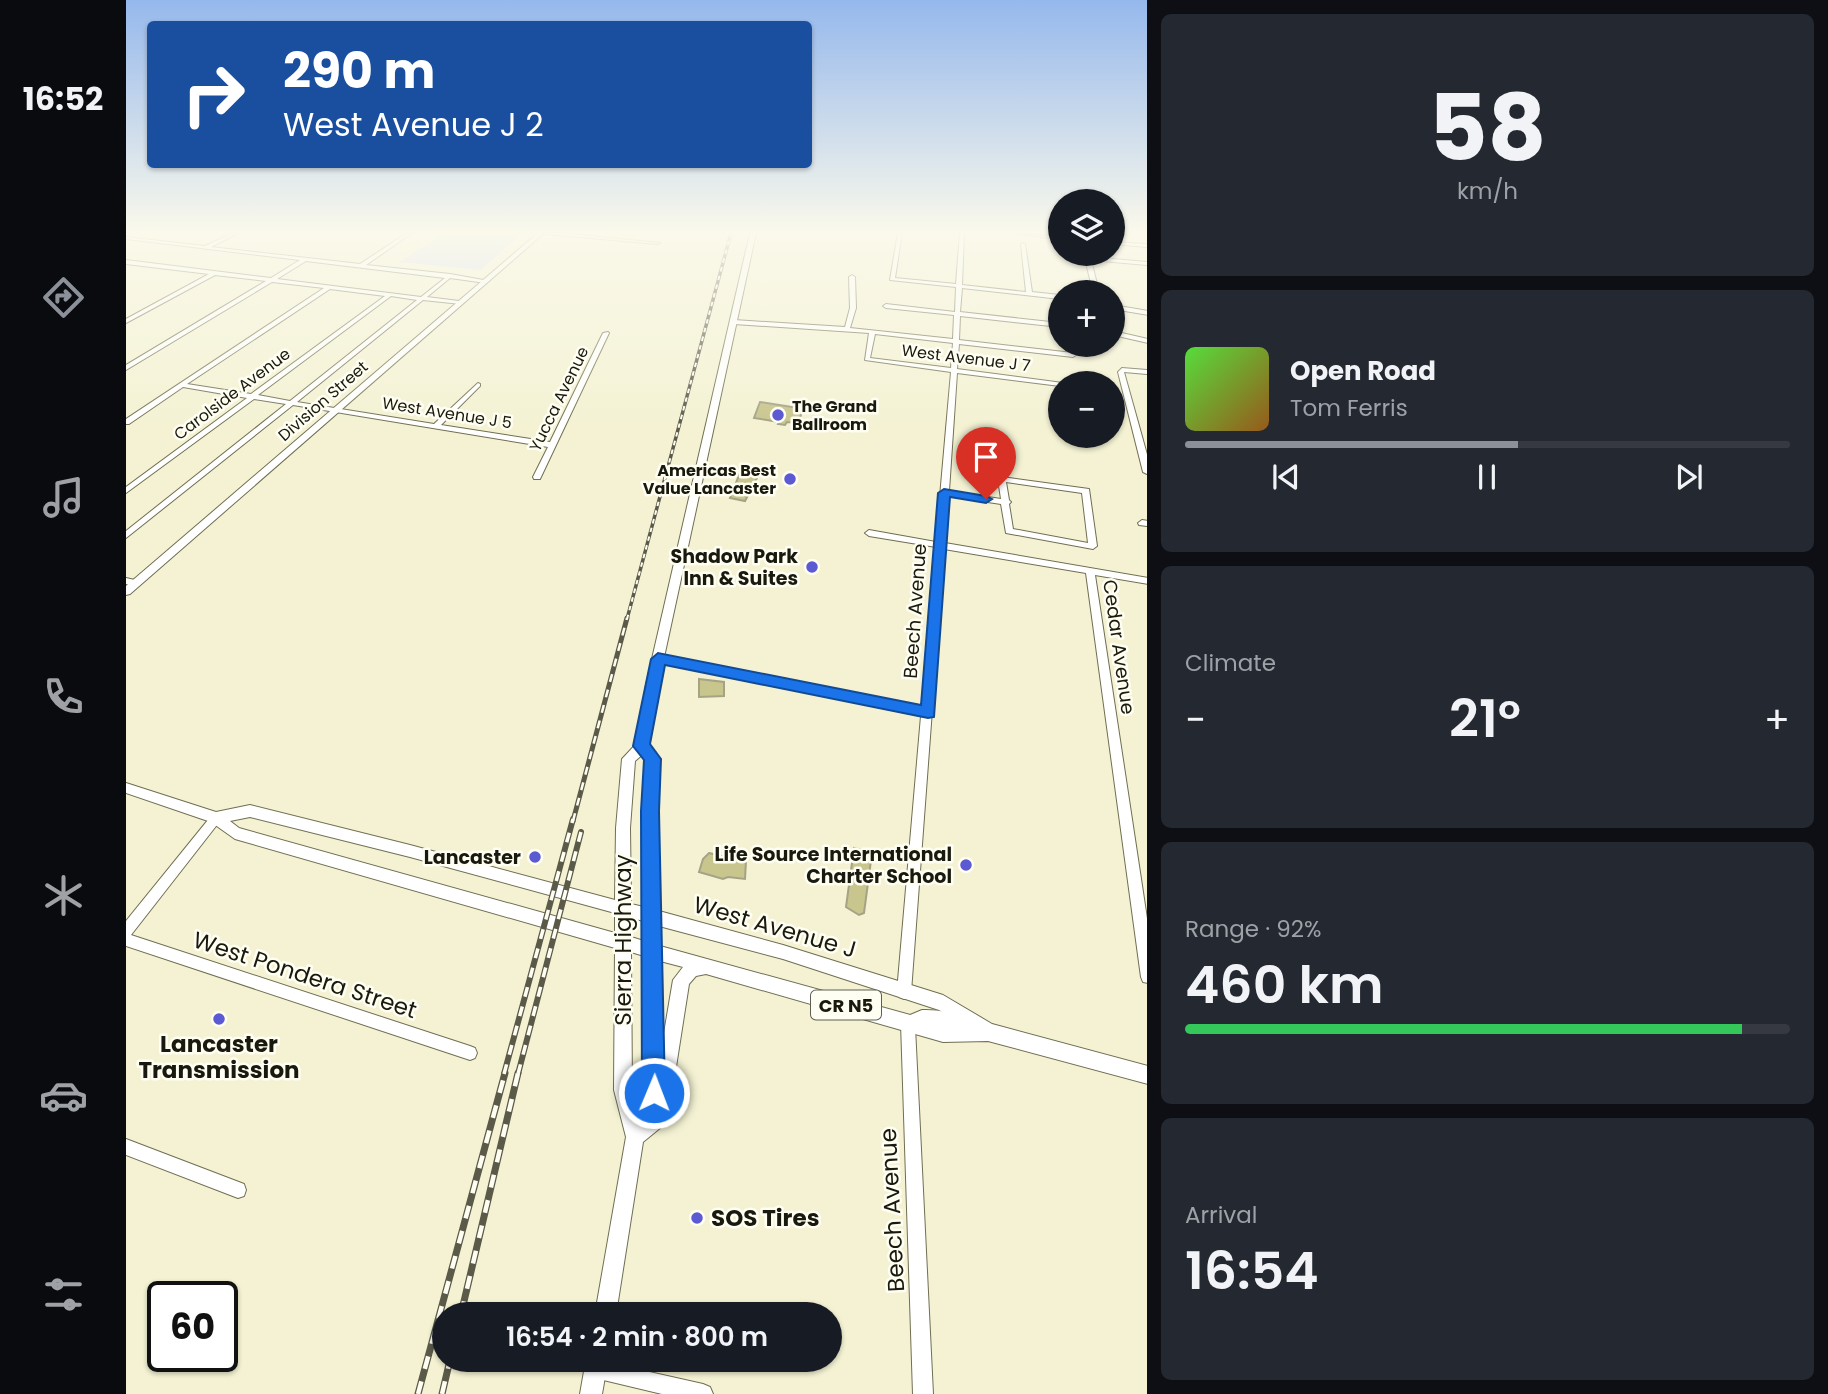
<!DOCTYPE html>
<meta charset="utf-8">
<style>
body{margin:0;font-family:Poppins,sans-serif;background:#242831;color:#f1f3f6;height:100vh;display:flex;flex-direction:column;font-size:26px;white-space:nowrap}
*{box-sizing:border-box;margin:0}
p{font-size:23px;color:#9ea1a6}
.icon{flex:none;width:38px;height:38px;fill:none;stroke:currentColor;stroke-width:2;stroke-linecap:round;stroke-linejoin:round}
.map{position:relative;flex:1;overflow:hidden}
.sheet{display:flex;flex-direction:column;gap:14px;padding:14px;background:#0d0f14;width:681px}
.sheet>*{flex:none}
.top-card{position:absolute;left:21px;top:21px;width:665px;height:147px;border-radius:7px;box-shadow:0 2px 5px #0004;background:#1a4fa0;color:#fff;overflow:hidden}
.tools{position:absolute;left:922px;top:189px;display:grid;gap:14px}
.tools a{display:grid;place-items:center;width:77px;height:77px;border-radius:50%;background:#171b24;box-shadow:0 2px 5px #0004;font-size:35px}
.speed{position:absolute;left:21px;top:1281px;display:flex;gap:14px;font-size:35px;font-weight:700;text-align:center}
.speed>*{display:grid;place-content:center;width:91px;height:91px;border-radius:50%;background:#171b24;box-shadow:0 2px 5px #0004;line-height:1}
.speed .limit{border:4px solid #111;border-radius:10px;background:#fff;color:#111}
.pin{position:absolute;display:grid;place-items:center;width:60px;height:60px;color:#fff;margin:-72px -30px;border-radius:50% 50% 50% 0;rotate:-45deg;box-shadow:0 0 7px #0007}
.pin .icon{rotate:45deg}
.me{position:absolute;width:77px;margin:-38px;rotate:1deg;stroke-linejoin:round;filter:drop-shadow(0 0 5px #0008)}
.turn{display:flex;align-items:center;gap:24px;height:147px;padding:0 21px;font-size:32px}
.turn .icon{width:91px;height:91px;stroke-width:2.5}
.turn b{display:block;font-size:49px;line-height:60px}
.big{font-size:52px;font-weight:600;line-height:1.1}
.sheet .card{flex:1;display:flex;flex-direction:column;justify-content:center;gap:10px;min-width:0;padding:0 24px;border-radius:10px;background:#242831}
.sheet .dial{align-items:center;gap:0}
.dial b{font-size:91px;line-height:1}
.song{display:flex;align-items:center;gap:21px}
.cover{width:84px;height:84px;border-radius:10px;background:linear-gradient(135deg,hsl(110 70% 55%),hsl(30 70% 35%))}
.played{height:7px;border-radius:4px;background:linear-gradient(90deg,#8c9099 55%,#363941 55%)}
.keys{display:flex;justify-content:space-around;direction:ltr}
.heat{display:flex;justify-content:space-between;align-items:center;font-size:38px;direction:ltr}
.charge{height:10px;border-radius:5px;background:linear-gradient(90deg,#34c759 92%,#363941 0)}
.trip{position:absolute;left:306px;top:1302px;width:410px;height:70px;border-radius:35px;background:#171b24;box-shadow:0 2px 5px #0004;font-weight:600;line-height:70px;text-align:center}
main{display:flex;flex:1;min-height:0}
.menu{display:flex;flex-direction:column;width:126px;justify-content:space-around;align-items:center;background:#090b0e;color:#9ea1a6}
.menu .icon{width:49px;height:49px}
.menu .on{color:#8c9099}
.menu b{font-size:32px;color:#f1f3f6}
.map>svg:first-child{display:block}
</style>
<main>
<nav class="menu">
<b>16:52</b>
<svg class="icon on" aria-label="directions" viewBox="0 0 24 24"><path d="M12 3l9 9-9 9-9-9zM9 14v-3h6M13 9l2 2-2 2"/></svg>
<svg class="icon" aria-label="music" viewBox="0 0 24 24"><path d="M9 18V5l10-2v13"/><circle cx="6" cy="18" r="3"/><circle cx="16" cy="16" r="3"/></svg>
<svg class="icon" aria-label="phone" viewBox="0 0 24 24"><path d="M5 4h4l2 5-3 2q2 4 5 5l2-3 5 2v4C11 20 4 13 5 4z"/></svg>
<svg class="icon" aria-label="climate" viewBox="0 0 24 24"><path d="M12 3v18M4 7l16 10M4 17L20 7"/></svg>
<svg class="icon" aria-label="car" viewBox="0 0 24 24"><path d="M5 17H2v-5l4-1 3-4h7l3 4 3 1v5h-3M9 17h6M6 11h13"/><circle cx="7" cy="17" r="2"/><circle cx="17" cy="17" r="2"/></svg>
<svg class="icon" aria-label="filters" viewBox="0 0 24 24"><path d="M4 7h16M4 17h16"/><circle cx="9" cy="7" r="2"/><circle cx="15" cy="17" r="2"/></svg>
</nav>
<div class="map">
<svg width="1022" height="1394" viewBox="0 0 1022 1394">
<rect width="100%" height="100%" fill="#f4f2d3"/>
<path fill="#d4d9fc" d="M 318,233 L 398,233 L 354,270 L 273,262 Z"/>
<path fill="#c8c58d" stroke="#a5a386" stroke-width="2" d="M 634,402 L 673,408 L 673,411 L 676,412 L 672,423 L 661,422 L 659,425 L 652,424 L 653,422 L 628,418 Z
M 615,470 L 634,472 L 619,501 L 604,498 Z
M 573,679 L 598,682 L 598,696 L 573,697 Z
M 728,848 L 746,853 L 738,913 L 733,915 L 720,907 Z
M 583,853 L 620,861 L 619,879 L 602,877 L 597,879 L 573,872 L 577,859 Z"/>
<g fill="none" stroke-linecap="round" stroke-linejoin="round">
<defs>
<path id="minor" d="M 107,233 L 112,233 L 85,247 L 234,264 L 281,233 L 286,233 L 240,265 L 324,274 L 363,281 L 360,283 L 324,278 L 301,297 L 333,301 L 336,303 L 335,304 L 297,300 L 171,402 L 308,424 L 352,383 L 354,384 L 354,386 L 315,425 L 424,442 L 477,333 L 482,332 L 483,333 L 414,479 L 408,479 L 407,477 L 422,447 L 167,405 L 0,538 L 0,531 L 160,404 L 128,399 L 0,493 L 0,487 L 121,398 L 57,387 L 3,424 L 0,424 L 0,419 L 198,288 L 146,282 L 0,370 L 0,365 L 140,281 L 89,275 L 0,323 L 0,319 L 83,274 L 0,264 L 0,260 L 145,278 L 174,260 L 0,239 L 0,237 L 79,246 ZM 180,261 L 319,278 L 295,297 L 151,279 ZM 204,289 L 259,296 L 125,394 L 61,384 ZM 265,296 L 291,300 L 164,401 L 132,395 Z
M 417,233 L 433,233 L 534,243 L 532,244 L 419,234 Z
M 772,233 L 776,233 L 769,278 L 830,284 L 834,233 L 838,233 L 836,285 L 900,292 L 895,244 L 897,243 L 899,244 L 906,292 L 934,295 L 934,299 L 836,288 L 834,312 L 934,323 L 934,327 L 834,316 L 833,340 L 947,353 L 950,355 L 947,357 L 833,344 L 831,369 L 937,383 L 934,383 L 934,386 L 831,373 L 823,491 L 875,499 L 872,479 L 876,477 L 963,489 L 971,546 L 967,549 L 880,533 L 875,504 L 822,496 L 819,543 L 1022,578 L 1022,584 L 969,575 L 1022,925 L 1022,983 L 1017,982 L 1015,977 L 960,573 L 818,549 L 785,992 L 783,997 L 778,999 L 773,997 L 771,992 L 795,716 L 532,662 L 527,659 L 532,656 L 796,708 L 810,547 L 743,536 L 739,533 L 743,530 L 810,542 L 825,372 L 739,360 L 743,333 L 608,324 L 605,322 L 608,320 L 719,327 L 724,308 L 723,277 L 726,275 L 729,277 L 730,308 L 724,328 L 827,339 L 828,315 L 760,308 L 757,306 L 760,304 L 829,312 L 830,287 L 764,280 ZM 749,334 L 827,343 L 825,368 L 744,358 ZM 880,482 L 956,493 L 962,543 L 887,529 L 883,504 L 885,502 L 883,500 Z
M 892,233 L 934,237 L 934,239 L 894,234 Z
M 987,242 L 1022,244 L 1022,247 L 987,244 Z
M 958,254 L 963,254 L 964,257 L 1022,262 L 1022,265 L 965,260 L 973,292 L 967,292 Z
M 987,305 L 1022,311 L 1022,315 L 987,309 Z
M 987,331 L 1022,339 L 1022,343 L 987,335 Z
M 996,368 L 1022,370 L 1022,374 L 998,372 L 1022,458 L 1021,474 L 1017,472 L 992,372 Z
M 1016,520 L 1022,521 L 1022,526 L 1013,525 L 1012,523 Z
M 0,578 L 13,581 L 15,583 L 10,586 L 0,584 Z
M 90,813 L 94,815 L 96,818 L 94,821 L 5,935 L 344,1046 L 349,1048 L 351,1053 L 349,1058 L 344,1060 L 0,946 L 0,921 L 86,815 Z
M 796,1010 C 815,1009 833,1015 850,1022 L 852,1027 L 850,1032 L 845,1034 C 827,1029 808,1020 789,1027 L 807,1394 L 787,1394 L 775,1023 L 777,1018 Z
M 0,1139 L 118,1184 L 120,1190 L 118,1196 L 112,1198 L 0,1155 Z
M 470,1360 L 577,1384 L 584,1387 L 587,1394 L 536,1394 L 469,1378 L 462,1376 L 460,1369 L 462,1362 Z"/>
<path id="major" d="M 412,233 L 418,233 L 4,594 L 0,595 L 0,586 Z
M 624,233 L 630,233 L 532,685 L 523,745 L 534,759 L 531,811 L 533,911 L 657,945 L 817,995 L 866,1024 L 1022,1066 L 1022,1084 L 862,1041 L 817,1042 L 580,974 L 570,976 L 563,984 L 542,1118 L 539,1124 L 517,1142 L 490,1314 L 469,1314 L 500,1137 L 488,1090 L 489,948 L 109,839 L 85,822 L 0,793 L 0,783 L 90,812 L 124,805 L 284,845 L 489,900 L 490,828 L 496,759 L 510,744 L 520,685 ZM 516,755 L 520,760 L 517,811 L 518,907 L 505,904 L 504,828 L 509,761 ZM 124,817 L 284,857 L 489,913 L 489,933 L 113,828 L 104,821 ZM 505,918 L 518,921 L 518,941 L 505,937 ZM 533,926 L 657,959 L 813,1010 L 835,1024 L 817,1024 L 534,946 ZM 505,952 L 518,956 L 519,1093 L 511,1110 L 506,1090 ZM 534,961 L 557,967 L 547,980 L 536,1045 Z
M 460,1360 L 482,1360 L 476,1394 L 454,1394 Z"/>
</defs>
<use href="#minor" stroke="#706e52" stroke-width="2"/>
<use href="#major" stroke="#706e52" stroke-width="2"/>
<use href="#minor" fill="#fff" fill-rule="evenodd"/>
<use href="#major" fill="#fff" fill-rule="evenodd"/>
<defs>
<path id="rail-far3" d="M 501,619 L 605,233"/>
<path id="rail-far2" d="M 447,821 L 501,618"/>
<path id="rail-far1" d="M 378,1074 L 447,819
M 392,1074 L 455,832"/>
<path id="rail" d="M 335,1314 L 392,1073
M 292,1394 L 379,1073
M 316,1394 L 324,1360"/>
</defs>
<use href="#rail-far3" stroke="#5b5a49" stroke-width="3.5"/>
<use href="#rail-far2" stroke="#5b5a49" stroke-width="5"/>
<use href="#rail-far1" stroke="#5b5a49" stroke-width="6"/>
<use href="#rail" stroke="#5b5a49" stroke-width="7"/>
<use href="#rail-far3" stroke="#fffef2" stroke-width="2" stroke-dasharray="4.5" stroke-linecap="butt"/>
<use href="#rail-far2" stroke="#fffef2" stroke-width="2.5" stroke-dasharray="8" stroke-linecap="butt"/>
<use href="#rail-far1" stroke="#fffef2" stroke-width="3.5" stroke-dasharray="10" stroke-linecap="butt"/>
<use href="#rail" stroke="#fffef2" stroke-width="4.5" stroke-dasharray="13" stroke-linecap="butt"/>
</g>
<linearGradient id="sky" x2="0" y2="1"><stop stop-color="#95b8ec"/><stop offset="0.54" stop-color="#faf9eb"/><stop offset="1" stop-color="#faf9eb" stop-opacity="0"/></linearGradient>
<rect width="1022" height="428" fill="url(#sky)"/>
<path fill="#1a73e8" stroke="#114b97" stroke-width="2" d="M 818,489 L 860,496 L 866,499 L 860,503 L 824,497 L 808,717 L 802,718 L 539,665 L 524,744 L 535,759 L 533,811 L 539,1093 L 536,1101 L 528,1104 L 520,1101 L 516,1093 L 515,811 L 518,760 L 507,746 L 525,659 L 532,653 L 795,705 L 812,493 Z"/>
<g fill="#5b5ad2" stroke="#fffef2" stroke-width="2.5">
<circle cx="652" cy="415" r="7"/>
<circle cx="664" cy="479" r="7"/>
<circle cx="686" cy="567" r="7"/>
<circle cx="409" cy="857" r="7"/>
<circle cx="840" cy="865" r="7"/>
<circle cx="93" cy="1019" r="7"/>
<circle cx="571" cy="1218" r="7"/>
</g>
<g text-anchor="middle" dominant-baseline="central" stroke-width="5" stroke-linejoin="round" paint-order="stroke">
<g font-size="16" fill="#1a190e" stroke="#fffef2">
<text transform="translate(840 358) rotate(7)">West Avenue J 7</text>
<text transform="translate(106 394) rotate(-37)">Carolside Avenue</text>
<text transform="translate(433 399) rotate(-64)">Yucca Avenue</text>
<text transform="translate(197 401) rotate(-41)">Division Street</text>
<text transform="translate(321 413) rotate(9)">West Avenue J 5</text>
</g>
<g font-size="16" font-weight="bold" fill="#1a190e" stroke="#fffef2" text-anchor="start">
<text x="666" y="406">The Grand<tspan x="666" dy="18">Ballroom</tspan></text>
<text x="650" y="470" text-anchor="end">Americas Best<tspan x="650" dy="18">Value Lancaster</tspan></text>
</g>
<rect fill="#fffef2" stroke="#5f5e52" stroke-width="2" x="685" y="990.5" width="70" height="29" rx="5"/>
<g font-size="18" font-weight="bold" fill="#1a190e">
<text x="720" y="1005">CR N5</text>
</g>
<g font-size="19" font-weight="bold" fill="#1a190e" stroke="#fffef2" text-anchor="end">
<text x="672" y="556">Shadow Park<tspan x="672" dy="22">Inn &amp; Suites</tspan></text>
<text x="826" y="854">Life Source International<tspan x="826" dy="22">Charter School</tspan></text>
<text x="395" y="857">Lancaster</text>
</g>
<g font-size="19" fill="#1a190e" stroke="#fffef2">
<text transform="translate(789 611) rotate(-86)">Beech Avenue</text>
<text transform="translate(993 647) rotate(82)">Cedar Avenue</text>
</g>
<g font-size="23" fill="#1a190e" stroke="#fffef2">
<text transform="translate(649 927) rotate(16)">West Avenue J</text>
<text transform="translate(497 940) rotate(-90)">Sierra Highway</text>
<text transform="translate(179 975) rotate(18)">West Pondera Street</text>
<text transform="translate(766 1210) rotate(-93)">Beech Avenue</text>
</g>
<g font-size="23" font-weight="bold" fill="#1a190e" stroke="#fffef2">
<text x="93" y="1044">Lancaster<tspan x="93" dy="26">Transmission</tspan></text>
<text x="585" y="1218" text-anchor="start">SOS Tires</text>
</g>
</g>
</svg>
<div class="tools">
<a><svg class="icon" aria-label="layers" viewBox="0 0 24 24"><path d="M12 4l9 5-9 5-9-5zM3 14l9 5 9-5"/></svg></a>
<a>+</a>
<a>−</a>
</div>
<div class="speed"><div class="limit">60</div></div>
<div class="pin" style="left:860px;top:499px;background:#d93025"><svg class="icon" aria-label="arrive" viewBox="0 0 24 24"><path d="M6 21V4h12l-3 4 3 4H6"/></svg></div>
<svg class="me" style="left:528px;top:1093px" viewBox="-20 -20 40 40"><circle r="17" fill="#1a73e8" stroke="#fff" stroke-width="3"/><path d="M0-11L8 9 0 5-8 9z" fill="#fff"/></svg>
<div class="trip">16:54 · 2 min · 800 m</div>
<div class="top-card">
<div class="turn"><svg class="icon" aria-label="right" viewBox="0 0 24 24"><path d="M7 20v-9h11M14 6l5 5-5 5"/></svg><div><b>290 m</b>West Avenue J 2</div></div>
</div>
</div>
<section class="sheet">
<div class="card dial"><b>58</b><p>km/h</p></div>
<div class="card">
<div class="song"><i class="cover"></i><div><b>Open Road</b><p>Tom Ferris</p></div></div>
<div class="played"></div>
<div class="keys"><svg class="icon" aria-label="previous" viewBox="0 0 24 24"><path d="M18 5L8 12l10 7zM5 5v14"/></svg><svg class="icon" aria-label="pause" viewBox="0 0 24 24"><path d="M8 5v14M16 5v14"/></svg><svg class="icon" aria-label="next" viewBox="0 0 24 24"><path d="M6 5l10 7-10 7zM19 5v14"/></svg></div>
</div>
<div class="card"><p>Climate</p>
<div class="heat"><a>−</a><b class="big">21°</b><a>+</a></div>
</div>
<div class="card"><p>Range · 92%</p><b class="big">460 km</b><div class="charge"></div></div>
<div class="card"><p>Arrival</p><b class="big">16:54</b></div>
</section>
</main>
